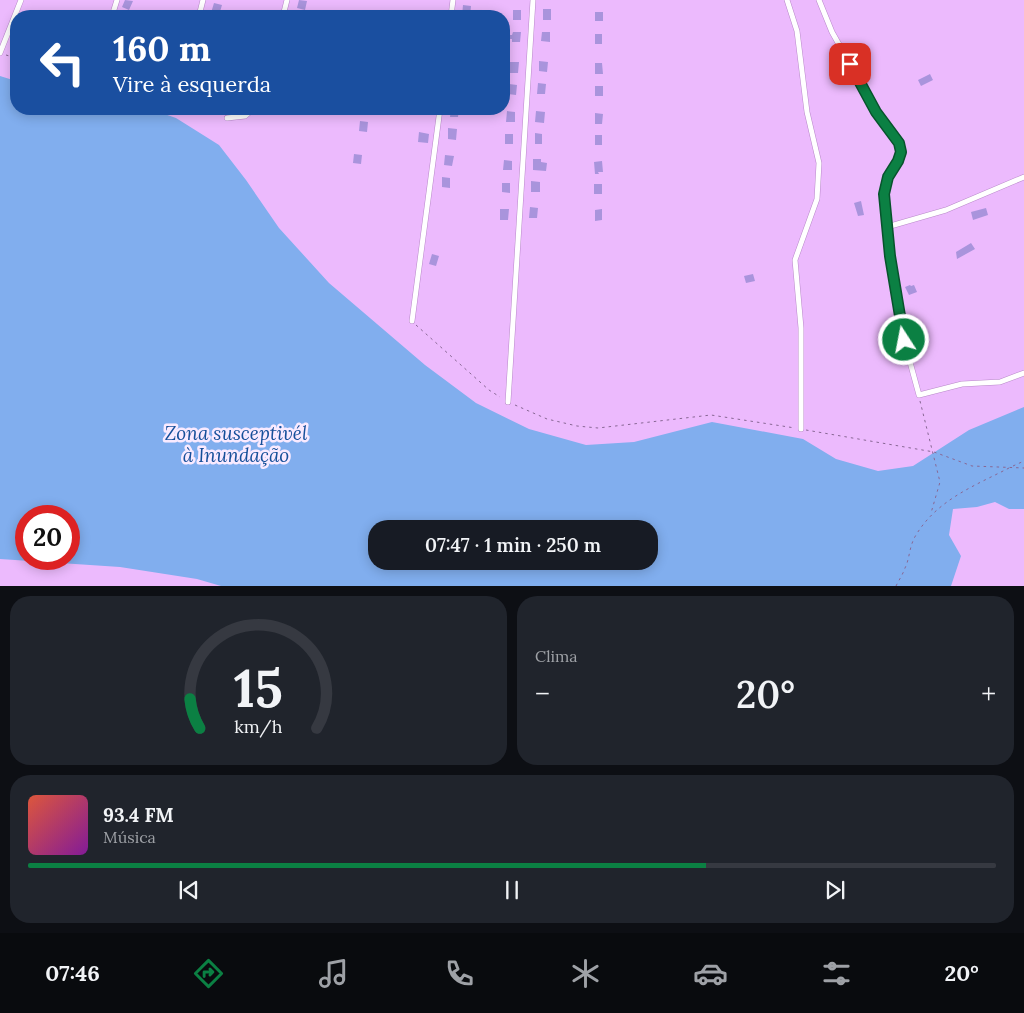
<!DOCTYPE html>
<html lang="pt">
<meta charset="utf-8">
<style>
body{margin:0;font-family:Lora,serif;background:#20242c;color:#f1f3f6;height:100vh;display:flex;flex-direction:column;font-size:19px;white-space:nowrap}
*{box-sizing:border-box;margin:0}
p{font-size:16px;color:#9ea1a6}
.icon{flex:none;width:28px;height:28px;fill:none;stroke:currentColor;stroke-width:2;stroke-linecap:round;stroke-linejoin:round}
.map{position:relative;height:586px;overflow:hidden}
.panel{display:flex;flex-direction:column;gap:10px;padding:10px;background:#0d0f14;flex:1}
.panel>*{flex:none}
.banner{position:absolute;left:10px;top:10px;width:500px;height:105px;border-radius:20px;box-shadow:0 2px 12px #0003;background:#1a4fa0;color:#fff;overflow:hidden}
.speed{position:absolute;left:15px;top:505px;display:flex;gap:10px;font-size:25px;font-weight:700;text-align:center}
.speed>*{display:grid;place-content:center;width:65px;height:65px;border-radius:50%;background:#171b24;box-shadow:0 2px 12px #0003;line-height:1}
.speed .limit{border:8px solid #d22;background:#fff;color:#111}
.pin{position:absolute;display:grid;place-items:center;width:42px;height:42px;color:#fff;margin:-21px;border-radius:10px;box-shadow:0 2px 8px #0006}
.me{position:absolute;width:55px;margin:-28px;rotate:349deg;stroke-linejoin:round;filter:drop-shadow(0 0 4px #0008)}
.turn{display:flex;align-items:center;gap:18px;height:105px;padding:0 20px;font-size:22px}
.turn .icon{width:65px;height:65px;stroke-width:2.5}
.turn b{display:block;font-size:35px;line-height:42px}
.big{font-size:38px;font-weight:600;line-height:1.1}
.panel .widget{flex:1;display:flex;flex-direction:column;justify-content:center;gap:8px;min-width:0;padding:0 18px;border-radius:20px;background:#20242c}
.panel .dial{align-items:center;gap:0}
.dial svg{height:130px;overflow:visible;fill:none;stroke:#363941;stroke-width:7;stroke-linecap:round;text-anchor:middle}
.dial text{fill:#f1f3f6;stroke:none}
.song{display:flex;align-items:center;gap:15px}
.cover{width:60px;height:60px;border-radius:8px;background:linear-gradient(135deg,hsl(10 70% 55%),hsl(290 70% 35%))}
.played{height:5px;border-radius:2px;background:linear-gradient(90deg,#0b8043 70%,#363941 70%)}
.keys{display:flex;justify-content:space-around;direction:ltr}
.heat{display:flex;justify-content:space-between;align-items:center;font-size:28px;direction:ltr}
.panel .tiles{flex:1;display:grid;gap:10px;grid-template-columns:1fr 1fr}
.widget:last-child{grid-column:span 2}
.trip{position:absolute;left:368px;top:520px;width:290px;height:50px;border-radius:20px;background:#171b24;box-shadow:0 2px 12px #0003;font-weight:600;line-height:50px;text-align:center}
.dock{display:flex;height:80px;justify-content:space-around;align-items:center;background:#090b0e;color:#9ea1a6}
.dock .icon{width:35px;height:35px}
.dock .active{color:#0b8043}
.dock b{font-size:22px;color:#f1f3f6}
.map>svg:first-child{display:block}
</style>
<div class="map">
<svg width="1024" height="586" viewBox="0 0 1024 586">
<rect width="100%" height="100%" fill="#ecbafd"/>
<path fill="#81aeee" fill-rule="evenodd" d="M 0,76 L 16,81 L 16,109 L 150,109 L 176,118 L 219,145 L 246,180 L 279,228 L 329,283 L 425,365 L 476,403 L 529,429 L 586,445 L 634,442 L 712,422 L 803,439 L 836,459 L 878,471 L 913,466 L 969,430 L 1024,407 L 1024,509 L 1009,509 L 995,502 L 977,507 L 953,509 L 949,535 L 961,556 L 951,586 L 221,586 L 197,579 L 120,567 L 0,559 ZM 26,516 L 69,516 L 69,559 L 26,559 ZM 376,529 L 649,529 L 649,561 L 376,561 Z"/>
<path fill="#a994dc" d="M 125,0 L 133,1 L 129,10 L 122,7 Z
M 299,0 L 307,1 L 305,10 L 297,8 Z
M 214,3 L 222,5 L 219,15 L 211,13 Z
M 463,5 L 471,6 L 470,16 L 462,16 Z
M 543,9 L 551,9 L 551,20 L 543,20 Z
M 513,10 L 521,10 L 521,20 L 513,20 Z
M 595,12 L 603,12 L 603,21 L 595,21 Z
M 513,32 L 521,32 L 520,42 L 512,42 L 512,39 L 509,39 L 509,35 L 512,35 Z
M 542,32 L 550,32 L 550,42 L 541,41 Z
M 595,34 L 602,34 L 602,44 L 595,44 Z
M 539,61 L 548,62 L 547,72 L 539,71 Z
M 510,62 L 519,62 L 518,73 L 510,73 Z
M 595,63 L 602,63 L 603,74 L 595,74 Z
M 930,74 L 933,80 L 921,86 L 918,80 Z
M 538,83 L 546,84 L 545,94 L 537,94 Z
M 509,84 L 517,85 L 516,95 L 508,94 Z
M 595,86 L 603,86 L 603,96 L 595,96 Z
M 451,109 L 459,109 L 458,117 L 450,117 Z
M 507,111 L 515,112 L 515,122 L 506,122 Z
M 536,111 L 545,112 L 544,123 L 535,122 Z
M 595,113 L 603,114 L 602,124 L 595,124 Z
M 360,121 L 368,122 L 367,132 L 359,131 Z
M 448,128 L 457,129 L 456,140 L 448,139 Z
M 419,132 L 429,134 L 428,143 L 418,142 Z
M 535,133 L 542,134 L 542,144 L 535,144 Z
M 505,134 L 513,134 L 513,144 L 505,144 Z
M 595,135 L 602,135 L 602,145 L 595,145 Z
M 354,154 L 362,155 L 361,164 L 353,163 Z
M 445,155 L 454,156 L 452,166 L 444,165 Z
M 533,159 L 541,159 L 541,162 L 547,163 L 546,171 L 533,170 Z
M 504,160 L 512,161 L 512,170 L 503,170 Z
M 602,161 L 603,172 L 598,172 L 599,174 L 595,174 L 594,162 Z
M 442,177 L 450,178 L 450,188 L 442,187 Z
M 531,181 L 540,182 L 540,192 L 531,192 Z
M 502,183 L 510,183 L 510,193 L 502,192 Z
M 594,184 L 602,184 L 602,194 L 594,194 Z
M 861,201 L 864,215 L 858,216 L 854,203 Z
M 530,207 L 538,208 L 537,218 L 529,218 Z
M 986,208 L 988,215 L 973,220 L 971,212 Z
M 500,209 L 509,209 L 508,220 L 500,220 Z
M 602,209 L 602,220 L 595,221 L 595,210 Z
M 971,243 L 975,249 L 957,259 L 956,252 Z
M 432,254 L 439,256 L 436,266 L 429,264 Z
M 753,274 L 755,281 L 746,283 L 744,276 Z
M 910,285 L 911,286 L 914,285 L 917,292 L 909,295 L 905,287 Z"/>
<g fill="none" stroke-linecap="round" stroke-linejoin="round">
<defs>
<path id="service" d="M 787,0 L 797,31 L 807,112 L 819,163 L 817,199 L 795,260 L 801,328 L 801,429
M 819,0 L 832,32 L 877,112 L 899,143 L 901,152 L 898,161 L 888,177 L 884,194 L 898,309 L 904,340 L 919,395 L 962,384 L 1000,382 L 1024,373
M 112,16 L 117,0
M 199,16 L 203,0
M 283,16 L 287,0
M 451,16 L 453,0
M 0,53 L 21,0
M 227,118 L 245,116 L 253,109
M 887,227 L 946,210 L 1024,177
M 412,321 L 440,109
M 508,402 L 533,0"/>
</defs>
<use href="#service" stroke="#b888c9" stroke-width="6"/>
<path stroke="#886794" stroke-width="1" stroke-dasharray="2.5 4" stroke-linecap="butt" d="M 6,55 L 16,58
M 210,109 L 221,115
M 416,325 L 489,390 L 500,397
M 920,401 L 940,482 L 931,513
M 515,405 L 547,419 L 577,426 L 598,428 L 711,415 L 795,428
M 806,430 L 934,452 L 972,466 L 1024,468
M 1013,466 L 1024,461
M 896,586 C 899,580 903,574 905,568 C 910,558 909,546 916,535 C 937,500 974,486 1009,468"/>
<use href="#service" stroke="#fff" stroke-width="5"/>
</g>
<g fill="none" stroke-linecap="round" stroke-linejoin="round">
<defs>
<path id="route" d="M 850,64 L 876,112 L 899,143 L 901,152 L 898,161 L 888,177 L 884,194 L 890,256 L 904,340"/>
</defs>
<use href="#route" stroke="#07532c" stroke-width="12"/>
<use href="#route" stroke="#0b8043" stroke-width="9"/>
</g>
<g text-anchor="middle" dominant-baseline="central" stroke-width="5" stroke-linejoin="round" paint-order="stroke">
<g font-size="19" font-style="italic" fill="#154f9a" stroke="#f9eaff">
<text x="236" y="433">Zona susceptivél<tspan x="236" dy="22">à Inundação</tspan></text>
</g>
</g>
</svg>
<div class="speed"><div class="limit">20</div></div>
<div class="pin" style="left:850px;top:64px;background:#d93025"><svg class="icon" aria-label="arrive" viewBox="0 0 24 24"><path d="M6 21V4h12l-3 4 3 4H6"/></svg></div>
<svg class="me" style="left:904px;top:340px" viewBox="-20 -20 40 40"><circle r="17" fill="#0b8043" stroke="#fff" stroke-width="3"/><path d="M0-11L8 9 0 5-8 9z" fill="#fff"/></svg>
<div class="trip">07:47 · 1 min · 250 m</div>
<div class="banner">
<div class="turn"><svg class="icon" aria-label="left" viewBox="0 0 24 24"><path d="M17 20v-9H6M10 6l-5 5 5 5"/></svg><div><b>160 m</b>Vire à esquerda</div></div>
</div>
</div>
<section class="panel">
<div class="tiles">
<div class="widget dial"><svg viewBox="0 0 100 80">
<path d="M14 69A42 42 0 1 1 86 69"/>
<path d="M14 69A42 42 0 0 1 8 51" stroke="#0b8043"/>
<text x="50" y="56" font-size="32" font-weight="700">15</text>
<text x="50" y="72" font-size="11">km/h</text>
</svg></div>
<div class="widget"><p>Clima</p>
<div class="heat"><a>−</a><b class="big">20°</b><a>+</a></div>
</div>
<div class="widget">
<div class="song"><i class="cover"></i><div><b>93.4 FM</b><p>Música</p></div></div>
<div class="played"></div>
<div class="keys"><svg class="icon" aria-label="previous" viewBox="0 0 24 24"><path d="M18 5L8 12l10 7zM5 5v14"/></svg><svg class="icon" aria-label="pause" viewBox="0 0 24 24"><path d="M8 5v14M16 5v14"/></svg><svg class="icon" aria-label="next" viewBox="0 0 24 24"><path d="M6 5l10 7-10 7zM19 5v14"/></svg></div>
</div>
</div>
</section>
<nav class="dock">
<b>07:46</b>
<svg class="icon active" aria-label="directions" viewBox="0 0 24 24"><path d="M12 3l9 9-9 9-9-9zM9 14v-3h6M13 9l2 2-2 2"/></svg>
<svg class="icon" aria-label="music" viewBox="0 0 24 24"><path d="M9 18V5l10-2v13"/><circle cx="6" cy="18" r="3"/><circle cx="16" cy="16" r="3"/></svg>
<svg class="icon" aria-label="phone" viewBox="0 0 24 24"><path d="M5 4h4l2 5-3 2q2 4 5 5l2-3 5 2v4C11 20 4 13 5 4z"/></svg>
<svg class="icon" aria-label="climate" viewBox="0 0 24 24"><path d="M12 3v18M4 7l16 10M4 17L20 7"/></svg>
<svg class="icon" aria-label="car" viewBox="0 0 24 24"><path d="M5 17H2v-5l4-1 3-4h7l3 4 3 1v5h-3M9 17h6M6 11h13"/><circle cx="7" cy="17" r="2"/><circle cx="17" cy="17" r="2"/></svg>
<svg class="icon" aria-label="filters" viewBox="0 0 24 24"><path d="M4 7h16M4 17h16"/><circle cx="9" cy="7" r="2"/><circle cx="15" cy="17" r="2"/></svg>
<b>20°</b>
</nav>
